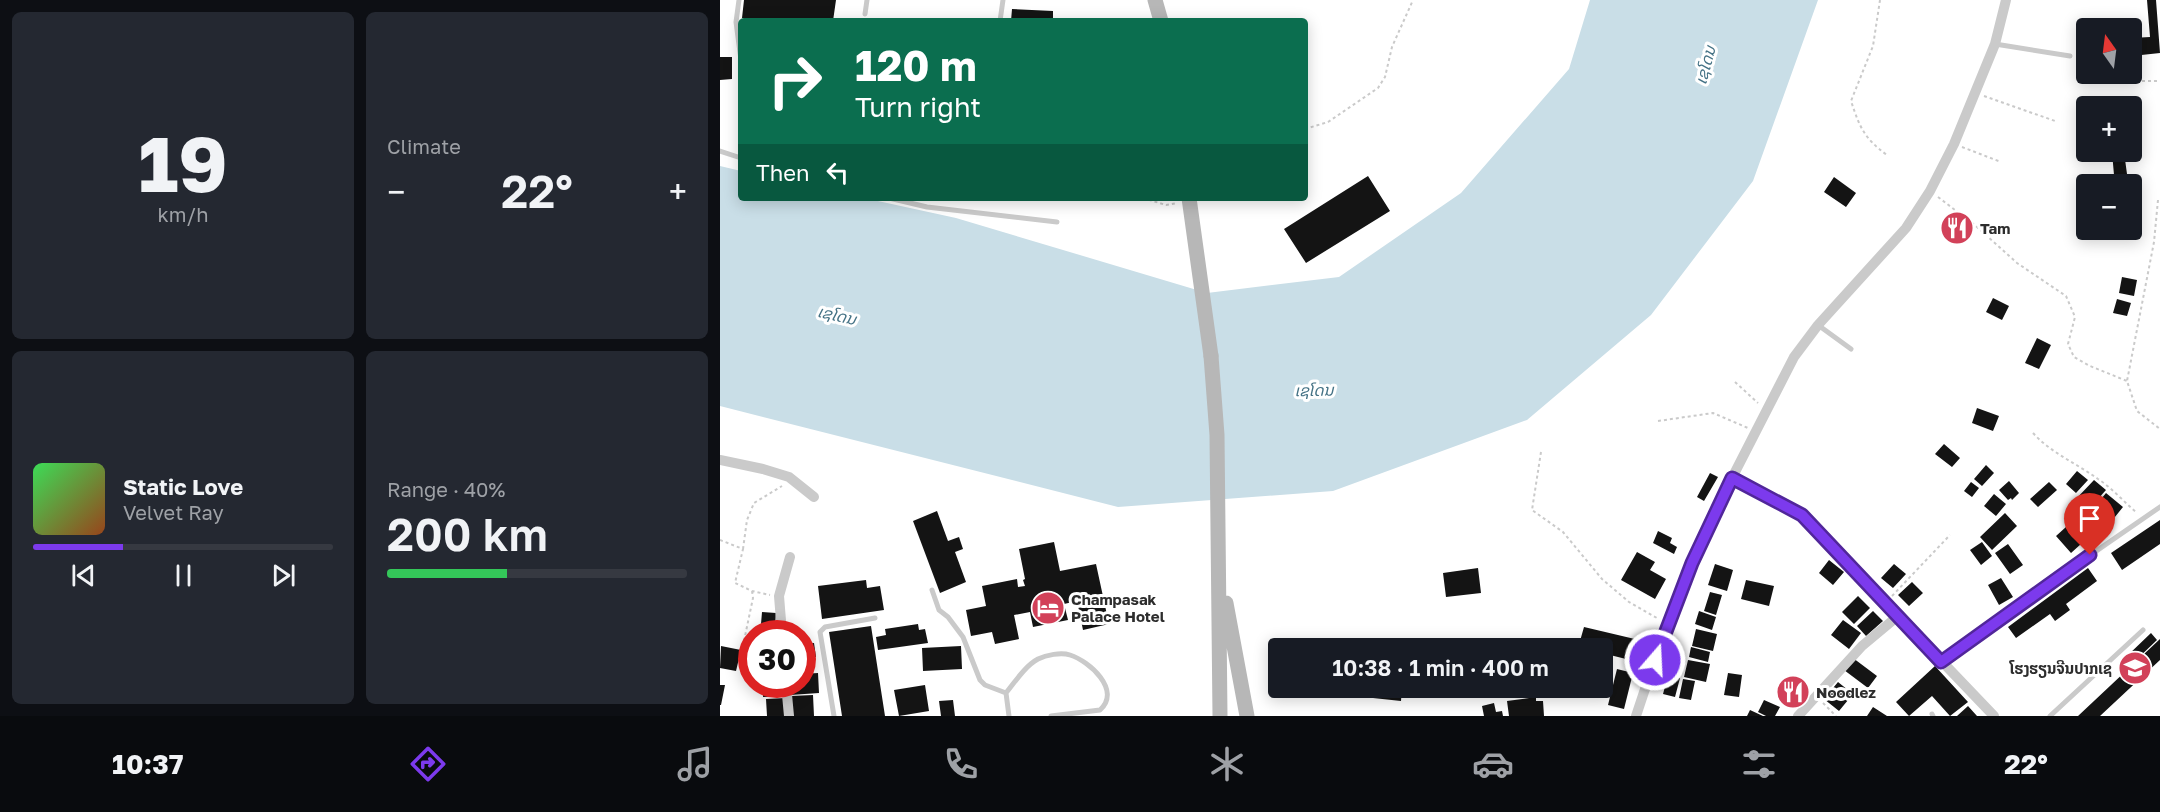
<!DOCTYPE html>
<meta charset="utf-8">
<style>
body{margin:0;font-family:"Golos Text","Noto Sans Lao",sans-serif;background:#242831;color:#f1f3f6;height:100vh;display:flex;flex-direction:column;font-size:22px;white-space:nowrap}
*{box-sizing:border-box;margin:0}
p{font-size:20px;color:#9ea1a6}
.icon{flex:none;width:33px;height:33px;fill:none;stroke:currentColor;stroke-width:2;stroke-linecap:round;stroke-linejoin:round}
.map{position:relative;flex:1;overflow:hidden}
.drawer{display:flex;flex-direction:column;gap:12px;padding:12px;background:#0d0f14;width:720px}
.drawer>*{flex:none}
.hud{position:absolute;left:18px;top:18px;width:570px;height:183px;border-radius:6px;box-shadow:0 3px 15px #0003;background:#0b6e4f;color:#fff;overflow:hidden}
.needle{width:39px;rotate:346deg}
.controls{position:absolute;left:1356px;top:18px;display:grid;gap:12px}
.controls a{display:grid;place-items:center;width:66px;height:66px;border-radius:6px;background:#171b24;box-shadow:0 3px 15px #0003;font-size:30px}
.speed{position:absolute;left:18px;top:620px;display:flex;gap:12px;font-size:30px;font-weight:700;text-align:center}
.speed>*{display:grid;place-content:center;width:78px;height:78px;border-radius:50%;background:#171b24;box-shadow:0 3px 15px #0003;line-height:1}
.speed .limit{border:9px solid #d22;background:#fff;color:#111}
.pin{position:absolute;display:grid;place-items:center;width:51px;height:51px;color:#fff;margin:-62px -26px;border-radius:50% 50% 50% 0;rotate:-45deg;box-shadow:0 0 6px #0007}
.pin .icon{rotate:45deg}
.me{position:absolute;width:66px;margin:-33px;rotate:19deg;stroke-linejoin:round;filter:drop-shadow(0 0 4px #0008)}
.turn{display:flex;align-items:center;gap:21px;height:126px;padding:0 18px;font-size:27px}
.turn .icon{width:78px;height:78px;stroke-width:2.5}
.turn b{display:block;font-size:42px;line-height:51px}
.then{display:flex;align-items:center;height:57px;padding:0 18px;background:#0003;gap:12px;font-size:22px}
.big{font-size:45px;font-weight:600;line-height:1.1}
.drawer .widget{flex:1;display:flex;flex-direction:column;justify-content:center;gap:9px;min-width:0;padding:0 21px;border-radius:9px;background:#242831}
.drawer .dial{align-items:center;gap:0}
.dial b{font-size:78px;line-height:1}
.song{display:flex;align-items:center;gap:18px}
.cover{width:72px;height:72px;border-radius:9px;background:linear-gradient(135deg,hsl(130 70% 55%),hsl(20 70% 35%))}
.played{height:6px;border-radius:3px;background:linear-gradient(90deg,#7c3aed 30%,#363941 30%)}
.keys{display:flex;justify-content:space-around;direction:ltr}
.heat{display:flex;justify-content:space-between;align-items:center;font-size:33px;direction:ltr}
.charge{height:9px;border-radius:4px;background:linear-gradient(90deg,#34c759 40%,#363941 0)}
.drawer .tiles{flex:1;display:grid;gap:12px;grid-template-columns:repeat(2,1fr)}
.trip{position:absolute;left:548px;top:638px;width:345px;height:60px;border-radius:6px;background:#171b24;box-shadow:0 3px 15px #0003;font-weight:600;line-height:60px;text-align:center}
.dock{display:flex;height:96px;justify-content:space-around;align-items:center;background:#090b0e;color:#9ea1a6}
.dock .icon{width:42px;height:42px}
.dock .selected{color:#7c3aed}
.dock b{font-size:27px;color:#f1f3f6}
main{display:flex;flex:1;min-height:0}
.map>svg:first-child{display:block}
</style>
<main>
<section class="drawer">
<div class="tiles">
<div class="widget dial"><b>19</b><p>km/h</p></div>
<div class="widget"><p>Climate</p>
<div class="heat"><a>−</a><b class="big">22°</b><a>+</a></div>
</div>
<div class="widget">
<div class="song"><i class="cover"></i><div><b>Static Love</b><p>Velvet Ray</p></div></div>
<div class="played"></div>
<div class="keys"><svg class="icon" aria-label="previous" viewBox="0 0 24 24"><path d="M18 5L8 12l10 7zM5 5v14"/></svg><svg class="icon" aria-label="pause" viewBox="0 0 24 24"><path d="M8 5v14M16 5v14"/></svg><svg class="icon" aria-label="next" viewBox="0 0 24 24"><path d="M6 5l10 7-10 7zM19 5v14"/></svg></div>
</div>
<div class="widget"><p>Range · 40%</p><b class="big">200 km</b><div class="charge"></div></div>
</div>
</section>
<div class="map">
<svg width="1440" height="716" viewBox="0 0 1440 716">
<rect width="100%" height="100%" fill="#fff"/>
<path fill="#c9dee7" d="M 870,0 L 1098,0 L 1033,181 L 931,315 L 807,420 L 613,491 L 398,507 L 0,406 L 0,166 L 21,171 L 21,198 L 144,198 L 236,218 L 487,293 L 619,277 L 741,193 L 849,69 Z"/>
<path fill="#141414" d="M 24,0 L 116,0 L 113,21 L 46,21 L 22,18 Z
M 1427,0 L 1436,0 L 1440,53 L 1412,56 L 1412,38 L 1430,37 Z
M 292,9 L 333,11 L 333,21 L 291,21 Z
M 0,57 L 12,57 L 12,79 L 0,80 Z
M 1392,152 L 1404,152 L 1407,174 L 1394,175 Z
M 648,176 L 670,211 L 586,263 L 564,229 Z
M 1114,177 L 1136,193 L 1126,207 L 1104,192 Z
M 1402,277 L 1417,280 L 1414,296 L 1399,293 Z
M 1273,298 L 1289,306 L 1282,320 L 1266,312 Z
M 1397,299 L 1411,303 L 1407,316 L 1393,313 Z
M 1317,338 L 1331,345 L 1319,369 L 1305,363 Z
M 1257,408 L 1279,416 L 1273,431 L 1252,423 Z
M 1224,444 L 1240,458 L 1232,467 L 1215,454 Z
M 1266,465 L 1274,473 L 1262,486 L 1254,479 Z
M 1357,471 L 1368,480 L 1356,493 L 1346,484 Z
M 990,473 L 998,477 L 984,501 L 977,497 Z
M 1374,480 L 1386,490 L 1368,510 L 1356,499 Z
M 1289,481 L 1299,493 L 1292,500 L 1291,498 L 1288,500 L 1279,490 Z
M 1251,482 L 1259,488 L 1252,497 L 1244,491 Z
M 1329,482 L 1337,490 L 1318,507 L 1310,499 Z
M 1386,493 L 1403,507 L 1386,528 L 1369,514 Z
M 1274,494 L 1286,504 L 1276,516 L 1264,506 Z
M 217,511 L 228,541 L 239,537 L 243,549 L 235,552 L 246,582 L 220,593 L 193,521 Z
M 1285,513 L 1297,526 L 1272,550 L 1260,537 Z
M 1440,520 L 1440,544 L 1402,570 L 1391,553 Z
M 1346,527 L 1361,544 L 1351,553 L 1336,536 Z
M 938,531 L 952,538 L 950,543 L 957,547 L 954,554 L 933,543 Z
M 334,542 L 340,571 L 376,564 L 389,624 L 363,630 L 357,601 L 344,604 L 348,620 L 313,627 L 310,612 L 294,615 L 299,639 L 275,644 L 272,632 L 251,636 L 246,610 L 266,606 L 262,586 L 297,579 L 298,587 L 305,586 L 303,580 L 305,579 L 299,549 Z
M 1262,542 L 1272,556 L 1261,565 L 1250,550 Z
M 1288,544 L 1303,565 L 1290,574 L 1275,553 Z
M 917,552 L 935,562 L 930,570 L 946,579 L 935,599 L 901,580 Z
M 1109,560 L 1124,572 L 1113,585 L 1099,573 Z
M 995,564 L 1013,570 L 1007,591 L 988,585 Z
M 1174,564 L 1186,574 L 1173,588 L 1161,578 Z
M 758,568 L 761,593 L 726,597 L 723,573 Z
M 1368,568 L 1377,581 L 1346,604 L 1350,610 L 1335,621 L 1330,614 L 1296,638 L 1288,627 Z
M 1281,578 L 1293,597 L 1279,605 L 1268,585 Z
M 146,580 L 147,588 L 160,586 L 164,610 L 102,619 L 98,586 Z
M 1026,580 L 1054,586 L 1049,606 L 1021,599 Z
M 1192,582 L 1203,593 L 1189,606 L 1178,595 Z
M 990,592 L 1002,595 L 996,615 L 984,611 Z
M 1138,596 L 1150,608 L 1134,624 L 1122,612 Z
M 979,611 L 996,617 L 992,630 L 975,624 Z
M 1153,611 L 1163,621 L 1146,636 L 1137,626 Z
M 42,612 L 56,613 L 55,626 L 41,624 Z
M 1123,620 L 1141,633 L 1129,649 L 1111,635 Z
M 198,624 L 199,630 L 205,629 L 208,643 L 158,650 L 156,637 L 166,635 L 165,629 Z
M 151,626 L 165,716 L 122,716 L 109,632 Z
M 864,627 L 919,640 L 914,661 L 882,653 L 882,648 L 858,648 Z
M 976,629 L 997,634 L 993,651 L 972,646 Z
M 1431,633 L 1437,640 L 1413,663 L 1407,656 Z
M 1440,639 L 1440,660 L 1380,716 L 1358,716 Z
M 94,643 L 96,657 L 87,658 L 88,661 L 82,662 L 82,644 Z
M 1,646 L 21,650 L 16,671 L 0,668 Z
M 241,646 L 242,669 L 203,671 L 202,648 Z
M 971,647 L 990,652 L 988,662 L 969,657 Z
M 1133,658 L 1157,676 L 1148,688 L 1124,670 Z
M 968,660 L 990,664 L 986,682 L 964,677 Z
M 1215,666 L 1248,702 L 1230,716 L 1212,696 L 1189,716 L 1176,702 Z
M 897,669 L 913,673 L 904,709 L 888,705 Z
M 98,673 L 99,693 L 70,695 L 70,684 L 82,684 L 82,674 Z
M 1008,673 L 1022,675 L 1019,697 L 1004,695 Z
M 948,675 L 960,678 L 955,697 L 943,694 Z
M 963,679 L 975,681 L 971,700 L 959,698 Z
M 1118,682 L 1133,694 L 1119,711 L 1104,699 Z
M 43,684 L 64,684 L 64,696 L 43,697 Z
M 0,685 L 5,685 L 1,705 L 0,705 Z
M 205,685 L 209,711 L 179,716 L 174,690 Z
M 654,687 L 682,687 L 681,701 L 653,698 Z
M 93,695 L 94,716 L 72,716 L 71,696 Z
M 816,697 L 816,701 L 823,701 L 824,716 L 789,716 L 787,701 Z
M 65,698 L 67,716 L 47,716 L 46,699 Z
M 233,700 L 235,716 L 221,716 L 219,701 Z
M 1044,700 L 1060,707 L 1055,716 L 1046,716 L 1038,712 Z
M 774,703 L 776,712 L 782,711 L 783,716 L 764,716 L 762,706 Z
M 1248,706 L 1257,716 L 1237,716 Z
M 1153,707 L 1167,716 L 1147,716 Z
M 1030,710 L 1043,716 L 1027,716 Z"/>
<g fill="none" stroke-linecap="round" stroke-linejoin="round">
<path stroke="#cacaca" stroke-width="2" stroke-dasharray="3 3" stroke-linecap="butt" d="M 1160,0 L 1153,46 L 1131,101 C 1140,128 1144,138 1167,155
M 1416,81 L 1440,81
M 1264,96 L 1335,121
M 585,129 L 608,122 L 658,88 L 665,77 L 672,47 L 693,0
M 1242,147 L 1281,162
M 1218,197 L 1256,226 L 1297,263 L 1346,296 L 1355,317 L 1348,344 L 1354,357 L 1370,366 L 1407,381
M 423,198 L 446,205 L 457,203
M 1438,200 L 1434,242 L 1407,381 L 1417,411 L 1440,429
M 1015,382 L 1038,403
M 938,421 L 993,413 L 1028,428
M 1313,433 C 1331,453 1356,463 1378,479 C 1392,488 1404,502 1417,513
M 821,452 L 812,510 L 843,532 L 882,579 L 909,602 L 937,618
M 0,540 L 23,549 L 15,583 L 32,591 L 50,595
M 23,549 L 27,520 L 34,503 L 62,486
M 1172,596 L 1230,535
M 24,641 L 33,598 L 32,591
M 1103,703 L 1116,716"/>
<path stroke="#cacaca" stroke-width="5" d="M 19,0 L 16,22 L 21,60
M 145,14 L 147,0
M 280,21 L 283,0
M 1275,44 L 1350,56
M 0,151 L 21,158
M 169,198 L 207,207 L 337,222
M 1098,325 L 1131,349
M 212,590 L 219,610 L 228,617 L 243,637 L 260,680 L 265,685 L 286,693
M 1221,662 L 1301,603 L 1440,507
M 1212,714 L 1213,716
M 114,716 L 100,632 L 105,627 L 155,618
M 289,716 L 286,693 C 295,682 305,666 318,659 C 326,655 341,652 350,655 C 369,661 402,690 380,710 L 331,716
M 1330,716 L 1423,630"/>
<path stroke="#cacaca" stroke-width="10" d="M 0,460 L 43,469 L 69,477 L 94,497
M 1012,478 L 1082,515 L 1274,716
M 62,633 L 59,596 L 70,557
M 66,684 L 69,716
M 916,716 L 947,623 L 972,563 L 1012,478 L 1074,357 L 1098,325 L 1186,228 L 1210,191 L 1234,144 L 1275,44 L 1286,0
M 1078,716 L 1142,646 L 1178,616"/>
<path stroke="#b7b7b7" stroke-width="15" d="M 435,0 L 441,21
M 491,356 L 497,435 L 500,716
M 506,603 L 527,716"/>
<path stroke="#b7b7b7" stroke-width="15" d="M 469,198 L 491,356"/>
</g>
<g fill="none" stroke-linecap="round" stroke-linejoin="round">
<defs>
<path id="route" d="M 935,660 L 972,563 L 1012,478 L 1082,515 L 1221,662 L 1370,555"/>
</defs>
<use href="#route" stroke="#51269a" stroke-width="15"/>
<use href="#route" stroke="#7c3aed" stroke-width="10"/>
</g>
<defs>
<symbol id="restaurant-disc" viewBox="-11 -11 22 22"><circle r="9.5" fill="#d24159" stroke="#fff"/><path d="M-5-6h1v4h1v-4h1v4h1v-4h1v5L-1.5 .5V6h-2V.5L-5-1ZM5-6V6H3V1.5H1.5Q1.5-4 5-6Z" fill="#fff"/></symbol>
<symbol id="hotel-disc" viewBox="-11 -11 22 22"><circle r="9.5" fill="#d24159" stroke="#fff"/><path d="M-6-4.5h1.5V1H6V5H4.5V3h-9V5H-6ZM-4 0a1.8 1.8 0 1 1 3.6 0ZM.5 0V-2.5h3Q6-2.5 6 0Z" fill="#fff"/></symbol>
<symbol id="school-disc" viewBox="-11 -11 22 22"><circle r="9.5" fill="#d24159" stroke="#fff"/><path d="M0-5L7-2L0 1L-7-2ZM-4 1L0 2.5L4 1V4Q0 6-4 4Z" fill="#fff"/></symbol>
</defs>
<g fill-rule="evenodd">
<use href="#restaurant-disc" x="1218" y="209" width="38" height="38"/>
<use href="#hotel-disc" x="309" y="589" width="38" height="38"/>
<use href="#school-disc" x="1396" y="649" width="38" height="38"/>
<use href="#restaurant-disc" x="1054" y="673" width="38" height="38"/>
</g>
<g text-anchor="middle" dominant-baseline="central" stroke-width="6" stroke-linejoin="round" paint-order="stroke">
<g font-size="15" font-weight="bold" fill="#2d2d2d" stroke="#fff" text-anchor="start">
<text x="1260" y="228">Tam</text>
<text x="351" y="599">Champasak<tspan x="351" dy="17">Palace Hotel</tspan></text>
<text x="1392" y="668" text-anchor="end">ໂຮງຮຽນຈີນປາກເຊ</text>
<text x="1096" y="692">Noodlez</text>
</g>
<g font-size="16" font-style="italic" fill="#447285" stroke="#fff">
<text transform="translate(985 65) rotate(-75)">ເຊໂດນ</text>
<text transform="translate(117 315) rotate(13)">ເຊໂດນ</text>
<text transform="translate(594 390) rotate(-1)">ເຊໂດນ</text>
</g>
</g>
</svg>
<div class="controls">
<a><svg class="needle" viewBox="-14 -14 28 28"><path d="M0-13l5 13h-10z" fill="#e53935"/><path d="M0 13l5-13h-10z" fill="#9ea1a6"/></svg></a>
<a>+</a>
<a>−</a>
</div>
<div class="speed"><div class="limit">30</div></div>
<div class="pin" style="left:1370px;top:555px;background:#d93025"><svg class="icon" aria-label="arrive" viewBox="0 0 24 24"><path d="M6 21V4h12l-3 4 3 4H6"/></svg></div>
<svg class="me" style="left:935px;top:660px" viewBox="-20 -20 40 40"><circle r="17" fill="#7c3aed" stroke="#fff" stroke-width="3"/><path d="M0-11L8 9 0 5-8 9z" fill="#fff"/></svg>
<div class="trip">10:38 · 1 min · 400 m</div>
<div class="hud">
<div class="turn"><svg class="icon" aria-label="right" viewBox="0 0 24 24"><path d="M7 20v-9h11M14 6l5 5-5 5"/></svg><div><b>120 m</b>Turn right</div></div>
<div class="then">Then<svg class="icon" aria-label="left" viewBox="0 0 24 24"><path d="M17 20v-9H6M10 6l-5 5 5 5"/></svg></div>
</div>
</div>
</main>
<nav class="dock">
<b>10:37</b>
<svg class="icon selected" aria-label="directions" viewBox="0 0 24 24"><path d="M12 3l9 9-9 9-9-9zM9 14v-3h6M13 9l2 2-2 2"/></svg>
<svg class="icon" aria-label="music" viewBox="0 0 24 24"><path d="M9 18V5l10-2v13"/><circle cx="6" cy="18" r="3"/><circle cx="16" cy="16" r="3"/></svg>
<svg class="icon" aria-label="phone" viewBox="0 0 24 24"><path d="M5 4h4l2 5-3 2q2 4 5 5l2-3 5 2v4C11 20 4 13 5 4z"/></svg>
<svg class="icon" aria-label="climate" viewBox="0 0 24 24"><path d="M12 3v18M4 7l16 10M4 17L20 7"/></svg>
<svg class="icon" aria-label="car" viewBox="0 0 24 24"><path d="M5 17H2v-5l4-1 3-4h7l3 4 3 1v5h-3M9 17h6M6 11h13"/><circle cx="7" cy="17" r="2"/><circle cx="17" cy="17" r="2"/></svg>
<svg class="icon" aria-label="filters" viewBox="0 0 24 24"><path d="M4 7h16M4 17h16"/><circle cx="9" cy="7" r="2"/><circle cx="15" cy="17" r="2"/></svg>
<b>22°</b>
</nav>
